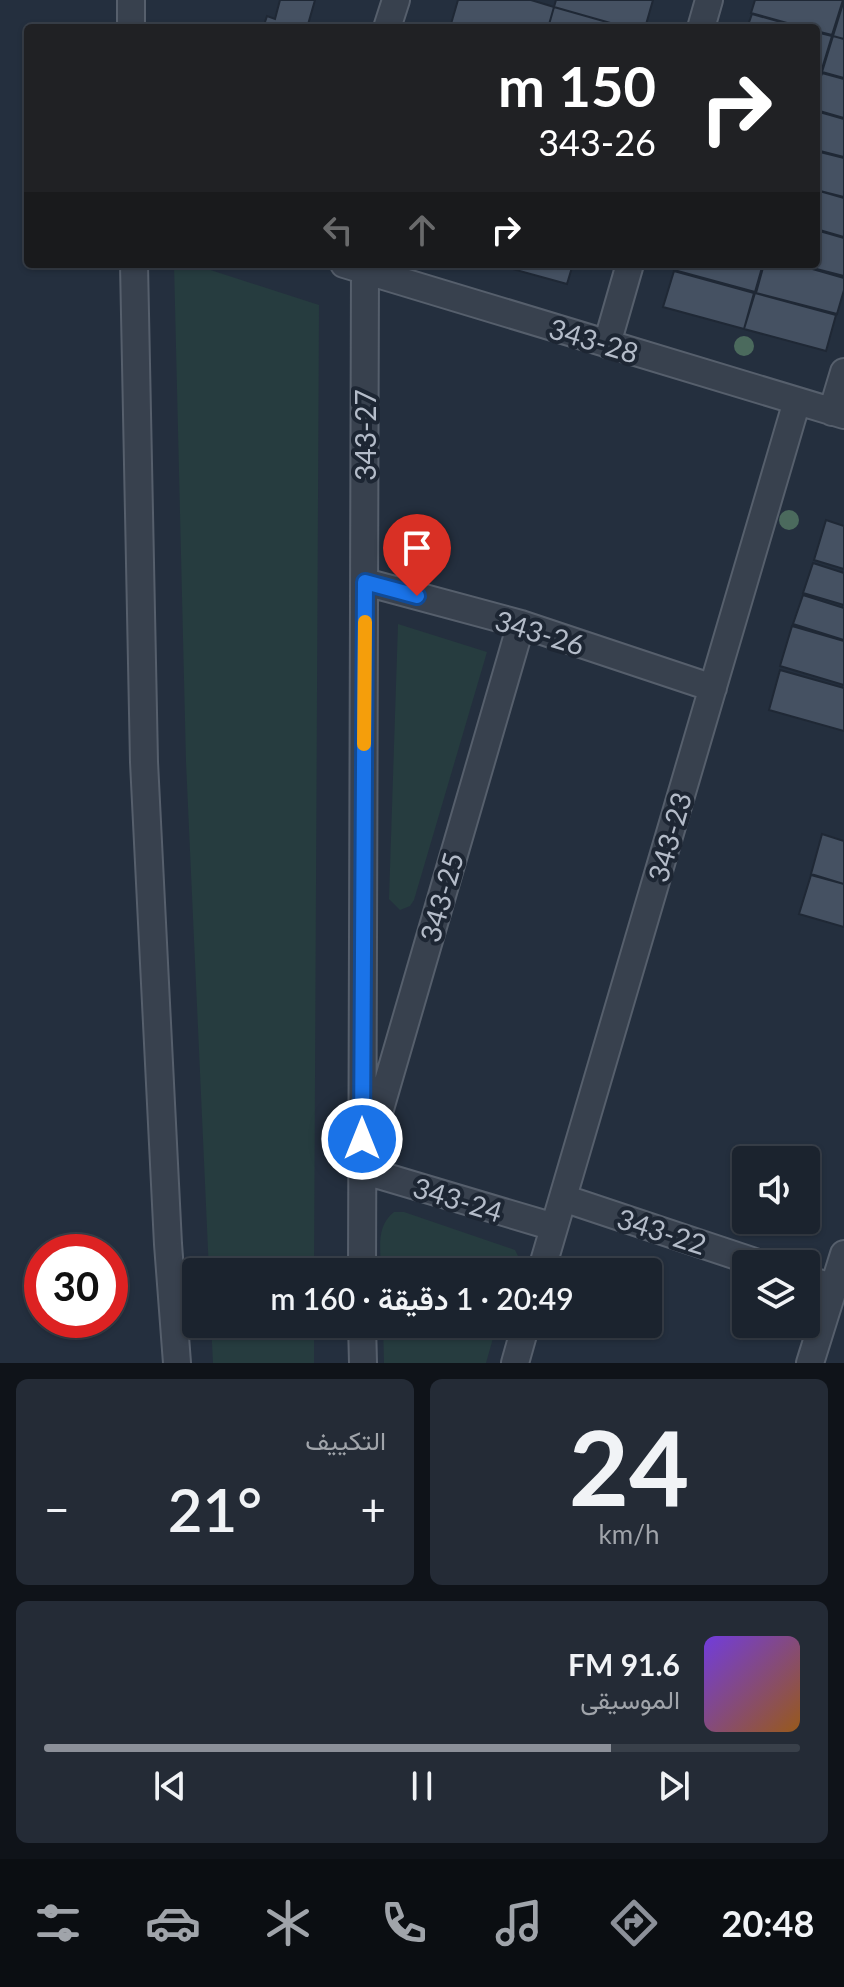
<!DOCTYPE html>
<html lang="ar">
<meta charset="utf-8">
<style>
body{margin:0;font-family:Lato,Vazirmatn,sans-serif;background:#242b36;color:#f1f3f6;direction:rtl;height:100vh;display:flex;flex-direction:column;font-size:30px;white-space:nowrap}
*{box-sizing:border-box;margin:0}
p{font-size:26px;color:#a0a4aa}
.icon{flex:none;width:44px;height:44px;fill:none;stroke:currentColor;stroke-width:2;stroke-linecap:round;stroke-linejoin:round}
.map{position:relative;height:1363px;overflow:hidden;direction:ltr}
.panel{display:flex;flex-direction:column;gap:16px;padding:16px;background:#0f1319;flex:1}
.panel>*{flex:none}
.top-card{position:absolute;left:24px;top:24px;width:796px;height:244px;border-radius:8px;box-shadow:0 2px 6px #0004,0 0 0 2px #39404a;direction:rtl;background:#202124;color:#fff;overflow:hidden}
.controls{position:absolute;left:732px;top:1146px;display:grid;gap:16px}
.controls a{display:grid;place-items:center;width:88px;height:88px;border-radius:8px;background:#1b232e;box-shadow:0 2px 6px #0004,0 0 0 2px #39404a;font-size:40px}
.speed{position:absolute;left:24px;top:1234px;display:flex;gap:16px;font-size:40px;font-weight:700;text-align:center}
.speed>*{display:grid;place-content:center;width:104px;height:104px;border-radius:50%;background:#1b232e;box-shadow:0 2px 6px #0004,0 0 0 2px #39404a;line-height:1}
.speed .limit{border:12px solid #d22;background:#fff;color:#111}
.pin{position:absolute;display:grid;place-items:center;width:68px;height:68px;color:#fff;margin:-82px -34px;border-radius:50% 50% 50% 0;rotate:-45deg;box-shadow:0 0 8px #0007}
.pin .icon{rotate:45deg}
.me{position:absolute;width:88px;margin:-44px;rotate:0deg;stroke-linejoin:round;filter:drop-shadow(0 0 6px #0008)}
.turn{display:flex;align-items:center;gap:28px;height:168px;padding:0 32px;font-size:36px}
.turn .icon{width:104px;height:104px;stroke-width:2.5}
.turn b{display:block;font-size:56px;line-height:68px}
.lanes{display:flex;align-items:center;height:76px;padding:0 32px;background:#0003;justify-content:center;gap:40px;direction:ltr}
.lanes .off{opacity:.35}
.big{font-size:60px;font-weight:600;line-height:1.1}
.panel .tile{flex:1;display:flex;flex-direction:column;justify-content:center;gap:12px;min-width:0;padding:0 28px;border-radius:12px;background:#242b36}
.panel .dial{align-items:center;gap:0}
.dial b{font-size:104px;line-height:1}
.song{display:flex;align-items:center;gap:24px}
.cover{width:96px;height:96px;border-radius:12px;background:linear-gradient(135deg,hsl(260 70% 55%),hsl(30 70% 35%))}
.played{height:8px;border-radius:4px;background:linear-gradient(90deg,#8c9099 75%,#39404a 75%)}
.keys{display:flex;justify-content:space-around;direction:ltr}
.heat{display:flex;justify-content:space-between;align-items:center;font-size:44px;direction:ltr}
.panel .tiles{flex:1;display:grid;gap:16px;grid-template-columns:1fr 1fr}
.tile:last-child{grid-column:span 2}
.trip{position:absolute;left:182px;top:1258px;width:480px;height:80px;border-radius:8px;background:#1b232e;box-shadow:0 2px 6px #0004,0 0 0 2px #39404a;font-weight:600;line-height:80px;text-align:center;direction:rtl}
.dock{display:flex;height:128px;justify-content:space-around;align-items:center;background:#0b0e12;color:#a0a4aa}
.dock .icon{width:56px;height:56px}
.dock .on{color:#8c9099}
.dock b{font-size:36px;color:#f1f3f6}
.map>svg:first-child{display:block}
</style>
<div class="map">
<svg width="844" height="1363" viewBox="0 0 844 1363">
<rect width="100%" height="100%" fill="#242f3e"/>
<path fill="#263c3f" d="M 174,264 L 192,264 L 319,305 L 314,1272 L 209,1272 L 186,762 Z
M 398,624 L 487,652 L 414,900 L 410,906 L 400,910 L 389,899 Z
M 394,1212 L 404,1212 L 515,1250 L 518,1256 L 513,1272 L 381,1272 C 381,1250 375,1227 394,1212 Z
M 211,1324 L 314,1324 L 314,1363 L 213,1363 Z
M 383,1324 L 497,1324 L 486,1363 L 384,1363 Z"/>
<path fill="#455162" stroke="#1f2835" stroke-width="2" d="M 280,0 L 315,0 L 307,28 L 263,28 L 267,16 L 275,19 Z
M 458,0 L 531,0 L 554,7 L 548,28 L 464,28 L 451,24 Z
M 556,0 L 653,0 L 645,28 L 628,28 L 554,7 Z
M 755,0 L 843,0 L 832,35 L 816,31 L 816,28 L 805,28 L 751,13 Z
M 844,0 L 844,39 L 833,36 Z
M 554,7 L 628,28 L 548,28 Z
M 752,14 L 802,28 L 747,28 Z
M 816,32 L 832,36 L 821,72 L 816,71 Z
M 833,36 L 844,39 L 844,78 L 822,72 Z
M 822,73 L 844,79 L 844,118 L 816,110 L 816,93 Z
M 816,111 L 844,119 L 844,157 L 816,150 Z
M 816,151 L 844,158 L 844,197 L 816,190 Z
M 816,190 L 844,198 L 844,237 L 816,229 Z
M 816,230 L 844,238 L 844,276 L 797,264 L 816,264 Z
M 494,264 L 573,264 L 567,284 Z
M 676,264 L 763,264 L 755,292 L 674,270 Z
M 764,264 L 795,264 L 844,278 L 844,290 L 837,314 L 756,293 Z
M 674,271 L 754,293 L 744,329 L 663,307 Z
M 755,293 L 836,315 L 826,351 L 744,329 Z
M 826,520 L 844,526 L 844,569 L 814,560 Z
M 813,563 L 844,573 L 844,605 L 803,593 Z
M 803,595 L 844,608 L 844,640 L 793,624 Z
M 792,626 L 844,641 L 844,685 L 780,666 Z
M 780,670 L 844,688 L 844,731 L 769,710 Z
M 822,834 L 844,841 L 844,884 L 811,874 Z
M 811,875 L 844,884 L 844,927 L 799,914 Z"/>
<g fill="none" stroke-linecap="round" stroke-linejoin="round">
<defs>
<path id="minor" d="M 131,28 L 131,0
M 387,28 L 396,0
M 701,28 L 709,0
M 134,264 L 144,762 L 168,1244 L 177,1363
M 344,264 L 844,415
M 607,344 L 630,264
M 832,412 L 844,372
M 365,582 L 521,624 L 713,688
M 371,1140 L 521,624
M 362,1170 L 554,1227
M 563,1198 L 761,1264
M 362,1272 L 365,270
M 541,1272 L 797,401
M 806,1279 L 834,1288
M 362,1324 L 363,1363
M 515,1363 L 526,1324
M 810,1363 L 844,1254"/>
</defs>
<use href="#minor" stroke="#565f6c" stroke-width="30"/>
<use href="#minor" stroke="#38414e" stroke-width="26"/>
</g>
<g fill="#4b6a5d">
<circle cx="744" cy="346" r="10"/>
<circle cx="789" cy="520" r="10"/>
</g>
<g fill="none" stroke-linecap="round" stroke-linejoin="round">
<defs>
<path id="route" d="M 362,1139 L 365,582 L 417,596"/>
</defs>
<use href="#route" stroke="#114b97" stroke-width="20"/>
<use href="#route" stroke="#1a73e8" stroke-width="14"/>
<path stroke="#f59e0b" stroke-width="14" d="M 364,744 L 365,622"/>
</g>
<g text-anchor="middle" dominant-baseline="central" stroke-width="8" stroke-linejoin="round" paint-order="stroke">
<g font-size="28" fill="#b4bcc9" stroke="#1d2633">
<text transform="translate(594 340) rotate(17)">343-28</text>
<text transform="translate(365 435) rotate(-90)">343-27</text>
<text transform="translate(540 632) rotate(17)">343-26</text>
<text transform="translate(669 837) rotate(-74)">343-23</text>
<text transform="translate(441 897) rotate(-74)">343-25</text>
<text transform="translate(458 1199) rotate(17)">343-24</text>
<text transform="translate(662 1231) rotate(18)">343-22</text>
</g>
</g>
</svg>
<div class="controls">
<a><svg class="icon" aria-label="sound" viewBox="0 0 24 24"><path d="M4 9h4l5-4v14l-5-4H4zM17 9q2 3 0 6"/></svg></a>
<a><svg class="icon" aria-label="layers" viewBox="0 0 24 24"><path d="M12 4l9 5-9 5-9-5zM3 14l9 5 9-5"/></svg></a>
</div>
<div class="speed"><div class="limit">30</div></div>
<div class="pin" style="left:417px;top:596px;background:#d93025"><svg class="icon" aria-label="arrive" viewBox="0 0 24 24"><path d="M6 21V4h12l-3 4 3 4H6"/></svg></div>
<svg class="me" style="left:362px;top:1139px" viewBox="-20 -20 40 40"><circle r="17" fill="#1a73e8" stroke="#fff" stroke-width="3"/><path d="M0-11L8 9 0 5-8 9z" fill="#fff"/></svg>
<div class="trip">20:49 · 1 دقيقة · 160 m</div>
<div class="top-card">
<div class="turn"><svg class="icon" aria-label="right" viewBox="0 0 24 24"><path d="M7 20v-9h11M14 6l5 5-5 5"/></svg><div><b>150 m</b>343-26</div></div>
<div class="lanes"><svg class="icon off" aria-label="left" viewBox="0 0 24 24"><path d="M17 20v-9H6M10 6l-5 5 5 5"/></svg><svg class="icon off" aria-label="ahead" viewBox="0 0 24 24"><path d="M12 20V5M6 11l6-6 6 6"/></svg><svg class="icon" aria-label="right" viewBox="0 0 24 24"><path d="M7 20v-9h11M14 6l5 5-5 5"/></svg></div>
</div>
</div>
<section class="panel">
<div class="tiles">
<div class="tile dial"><b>24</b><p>km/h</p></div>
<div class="tile"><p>التكييف</p>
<div class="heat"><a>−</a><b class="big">21°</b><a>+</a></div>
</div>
<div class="tile">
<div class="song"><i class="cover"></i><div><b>91.6 FM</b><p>الموسيقى</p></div></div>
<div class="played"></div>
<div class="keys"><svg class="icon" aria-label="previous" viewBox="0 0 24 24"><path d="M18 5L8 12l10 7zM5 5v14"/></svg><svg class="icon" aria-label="pause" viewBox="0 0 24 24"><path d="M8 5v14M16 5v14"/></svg><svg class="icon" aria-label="next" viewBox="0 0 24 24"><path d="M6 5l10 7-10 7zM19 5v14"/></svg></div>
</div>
</div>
</section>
<nav class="dock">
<b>20:48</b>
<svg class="icon on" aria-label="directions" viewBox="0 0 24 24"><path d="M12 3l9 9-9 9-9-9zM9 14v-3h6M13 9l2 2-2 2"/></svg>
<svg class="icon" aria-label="music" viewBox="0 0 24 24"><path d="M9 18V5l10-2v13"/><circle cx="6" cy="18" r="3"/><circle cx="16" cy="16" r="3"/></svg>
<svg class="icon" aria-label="phone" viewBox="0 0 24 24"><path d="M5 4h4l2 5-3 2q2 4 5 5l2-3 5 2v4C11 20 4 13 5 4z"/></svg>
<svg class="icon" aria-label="climate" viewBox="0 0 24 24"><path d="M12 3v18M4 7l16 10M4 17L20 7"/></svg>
<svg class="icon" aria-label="car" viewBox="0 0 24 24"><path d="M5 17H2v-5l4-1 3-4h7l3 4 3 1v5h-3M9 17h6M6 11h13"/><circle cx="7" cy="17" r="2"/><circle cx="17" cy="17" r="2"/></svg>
<svg class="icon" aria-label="filters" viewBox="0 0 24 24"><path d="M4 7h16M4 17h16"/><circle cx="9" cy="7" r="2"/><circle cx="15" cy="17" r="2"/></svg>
</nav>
